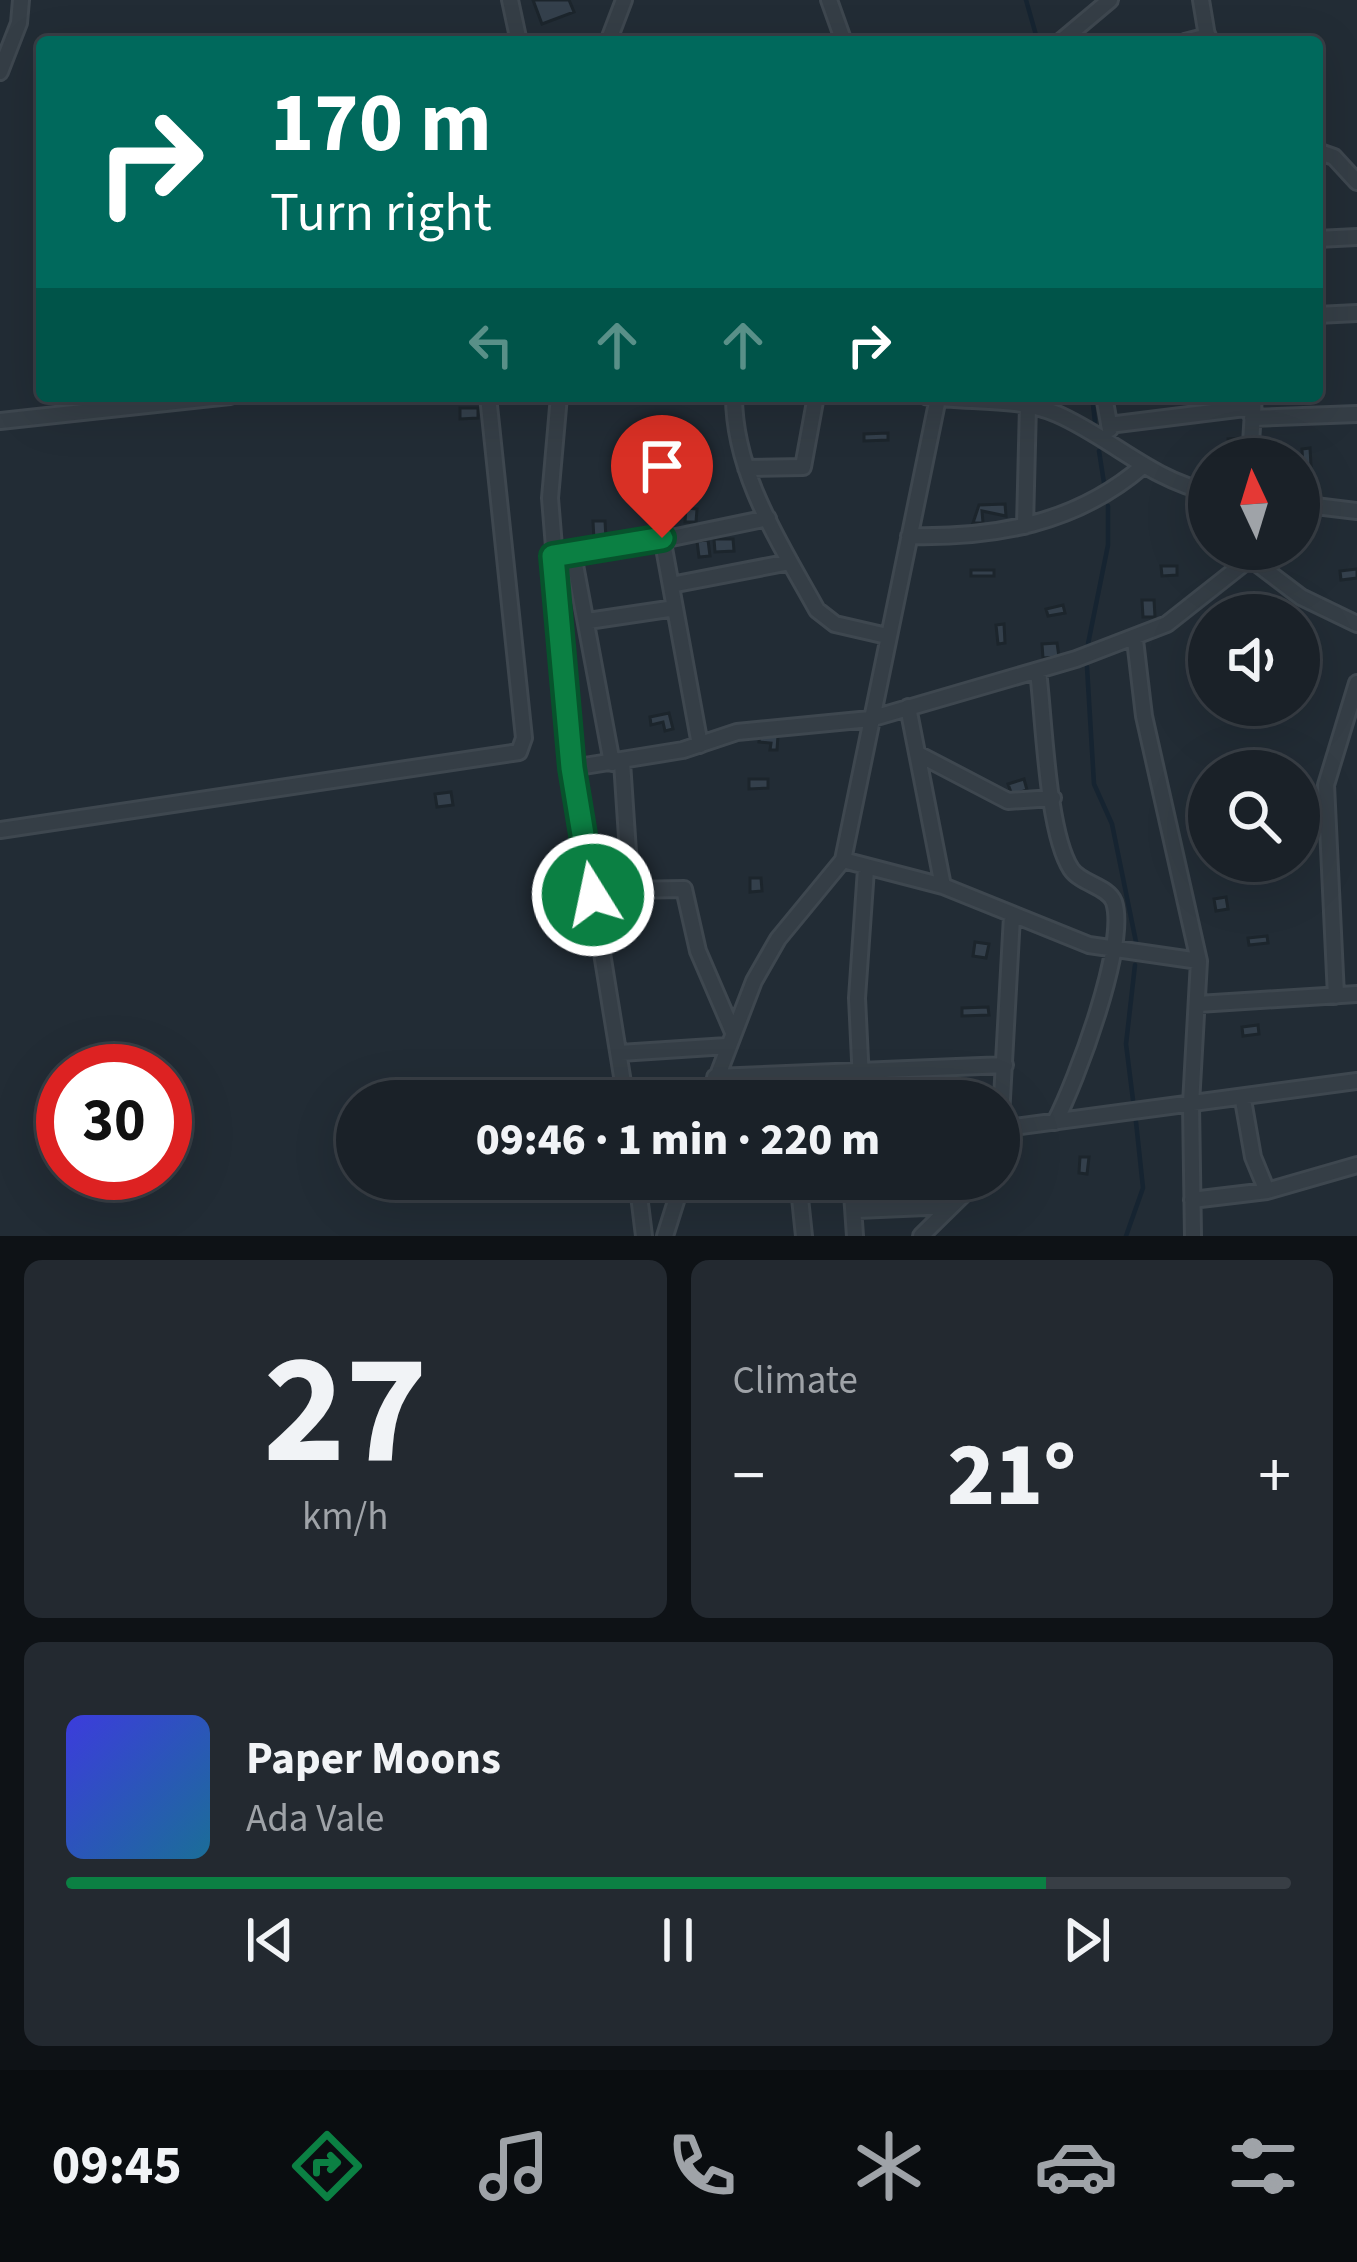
<!DOCTYPE html>
<meta charset="utf-8">
<style>
body{margin:0;font-family:"Source Sans 3",sans-serif;background:#232930;color:#f1f3f6;height:100vh;display:flex;flex-direction:column;font-size:45px;white-space:nowrap}
*{box-sizing:border-box;margin:0}
p{font-size:39px;color:#9fa3a8}
.icon{flex:none;width:66px;height:66px;fill:none;stroke:currentColor;stroke-width:2;stroke-linecap:round;stroke-linejoin:round}
.map{position:relative;height:1236px;overflow:hidden}
.panel{display:flex;flex-direction:column;gap:24px;padding:24px;background:#0e1216;flex:1}
.panel>*{flex:none}
.top-card{position:absolute;left:36px;top:36px;width:1287px;height:366px;border-radius:12px;box-shadow:0 12px 48px #0002,0 0 0 3px #383e45;background:#00695c;color:#fff;overflow:hidden}
.needle{width:78px;rotate:356deg}
.tools{position:absolute;left:1188px;top:438px;display:grid;gap:24px}
.tools a{display:grid;place-items:center;width:132px;height:132px;border-radius:50%;background:#1a2128;box-shadow:0 12px 48px #0002,0 0 0 3px #383e45;font-size:60px}
.speed{position:absolute;left:36px;top:1044px;display:flex;gap:24px;font-size:60px;font-weight:700;text-align:center}
.speed>*{display:grid;place-content:center;width:156px;height:156px;border-radius:50%;background:#1a2128;box-shadow:0 12px 48px #0002,0 0 0 3px #383e45;line-height:1}
.speed .limit{border:18px solid #d22;background:#fff;color:#111}
.pin{position:absolute;display:grid;place-items:center;width:102px;height:102px;color:#fff;margin:-123px -51px;border-radius:50% 50% 50% 0;rotate:-45deg;box-shadow:0 0 12px #0007}
.pin .icon{rotate:45deg}
.me{position:absolute;width:132px;margin:-66px;rotate:350deg;stroke-linejoin:round;filter:drop-shadow(0 0 9px #0008)}
.turn{display:flex;align-items:center;gap:42px;height:252px;padding:0 36px;font-size:54px}
.turn .icon{width:156px;height:156px;stroke-width:2.5}
.turn b{display:block;font-size:84px;line-height:102px}
.lanes{display:flex;align-items:center;height:114px;padding:0 36px;background:#0003;justify-content:center;gap:60px;direction:ltr}
.lanes .off{opacity:.35}
.big{font-size:90px;font-weight:800;line-height:1.1}
.panel .widget{flex:1;display:flex;flex-direction:column;justify-content:center;gap:18px;min-width:0;padding:0 42px;border-radius:18px;background:#232930}
.panel .dial{align-items:center;gap:0}
.dial b{font-size:156px;line-height:1}
.song{display:flex;align-items:center;gap:36px}
.cover{width:144px;height:144px;border-radius:18px;background:linear-gradient(135deg,hsl(240 70% 55%),hsl(200 70% 35%))}
.played{height:12px;border-radius:6px;background:linear-gradient(90deg,#0b8043 80%,#383e45 80%)}
.keys{display:flex;justify-content:space-around;direction:ltr}
.heat{display:flex;justify-content:space-between;align-items:center;font-size:66px;direction:ltr}
.panel .tiles{flex:1;display:grid;gap:24px;grid-template-columns:1fr 1fr}
.widget:last-child{grid-column:span 2}
.trip{position:absolute;left:336px;top:1080px;width:684px;height:120px;border-radius:60px;background:#1a2128;box-shadow:0 12px 48px #0002,0 0 0 3px #383e45;font-weight:800;line-height:120px;text-align:center}
.menu{display:flex;height:192px;justify-content:space-around;align-items:center;background:#0a0d10;color:#9fa3a8}
.menu .icon{width:84px;height:84px}
.menu .active{color:#0b8043}
.menu b{font-size:54px;color:#f1f3f6}
.map>svg:first-child{display:block}
</style>
<div class="map">
<svg width="1357" height="1236" viewBox="0 0 1357 1236">
<rect width="100%" height="100%" fill="#222c35"/>
<g fill="none" stroke-linecap="round" stroke-linejoin="round">
<path stroke="#162431" stroke-width="4.5" d="M 1026,0 L 1038,42
M 1092,396 L 1095,422
M 1099,451 L 1104,483
M 1088,644 L 1108,545 L 1108,506
M 1087,667 L 1094,784 L 1112,824 L 1136,942
M 1133,1100 L 1126,1044 L 1135,965
M 1126,1236 L 1143,1188 L 1136,1122"/>
</g>
<path fill="#34404c" stroke="#1c252c" stroke-width="3" d="M 533,0 L 569,0 L 574,12 L 542,24 Z
M 1211,396 L 1212,404 L 1194,406 L 1192,397 Z
M 460,408 L 478,408 L 478,418 L 460,419 Z
M 888,433 L 888,440 L 864,441 L 864,434 Z
M 1243,438 L 1243,451 L 1228,452 L 1228,439 Z
M 1310,448 L 1311,466 L 1303,467 L 1302,449 Z
M 1005,504 L 1006,516 L 982,511 L 983,523 L 973,523 L 979,505 Z
M 686,508 L 697,509 L 696,522 L 685,522 Z
M 593,521 L 605,521 L 606,539 L 594,540 Z
M 714,539 L 733,539 L 734,551 L 715,552 Z
M 708,540 L 710,556 L 699,557 L 697,541 Z
M 1161,566 L 1177,566 L 1177,575 L 1162,576 Z
M 1357,569 L 1357,578 L 1341,580 L 1340,571 Z
M 971,570 L 994,570 L 994,576 L 971,576 Z
M 1142,600 L 1154,600 L 1155,617 L 1143,617 Z
M 1063,605 L 1065,613 L 1048,616 L 1046,609 Z
M 1004,624 L 1005,643 L 998,644 L 996,625 Z
M 1057,643 L 1059,657 L 1043,658 L 1042,644 Z
M 669,713 L 673,729 L 665,731 L 663,722 L 651,725 L 650,717 Z
M 760,734 L 778,735 L 777,750 L 770,750 L 771,743 L 759,742 Z
M 749,779 L 768,779 L 768,788 L 749,789 Z
M 1024,779 L 1027,790 L 1012,795 L 1008,784 Z
M 451,792 L 453,805 L 437,807 L 435,794 Z
M 750,878 L 761,878 L 762,891 L 750,892 Z
M 1226,897 L 1228,909 L 1216,911 L 1214,899 Z
M 1267,936 L 1268,943 L 1249,945 L 1248,938 Z
M 975,942 L 989,944 L 986,958 L 973,956 Z
M 988,1007 L 989,1015 L 962,1016 L 962,1008 Z
M 1258,1025 L 1259,1034 L 1243,1036 L 1242,1027 Z
M 1080,1157 L 1089,1157 L 1087,1174 L 1079,1173 Z"/>
<g fill="none" stroke-linecap="round" stroke-linejoin="round">
<defs>
<path id="street" d="M 510,0 L 519,42
M 829,0 L 844,42
M 1201,0 L 1208,42
M 608,42 L 624,0
M 1060,42 L 1110,0
M 1185,42 L 1208,36
M 0,72 L 19,23 L 21,0
M 1317,151 L 1334,157 L 1357,182
M 1317,239 L 1357,237
M 1317,315 L 1357,313
M 559,396 L 550,498 L 572,768 L 626,1101
M 734,396 C 734,474 780,543 817,610 L 835,624 L 887,636
M 925,396 C 969,403 1015,396 1057,414 C 1110,437 1151,480 1209,492
M 1104,396 L 1110,429
M 1252,418 L 1357,414
M 0,421 L 230,396
M 1109,425 L 1253,407
M 1250,459 L 1254,396
M 746,468 L 803,467 L 816,396
M 1299,504 L 1357,511
M 1025,526 L 1028,405
M 909,536 C 994,538 1076,524 1143,466
M 662,537 L 700,745
M 573,554 L 612,763
M 553,556 L 609,551 L 768,518
M 1251,559 L 1301,597 L 1357,624
M 671,585 L 790,562
M 588,621 L 675,608
M 1135,640 L 1144,716 L 1199,961 L 1191,1104 L 1193,1236
M 1038,671 C 1044,718 1047,832 1071,869 C 1081,884 1108,886 1114,902 C 1128,944 1076,1082 1055,1122
M 908,707 L 943,886
M 918,754 L 1008,801 L 1053,798
M 572,768 L 683,750 L 737,732 L 870,719 L 1076,659 L 1167,624 L 1262,549
M 0,830 L 519,752 L 524,738 L 488,396
M 843,860 L 943,886 L 1089,945 L 1199,961
M 625,890 L 684,889 L 698,951 L 732,1030
M 600,937 L 615,933 L 620,925 L 628,852 L 622,762
M 1336,996 L 1326,785 L 1357,683
M 1198,1004 L 1357,994
M 620,1053 L 727,1046
M 715,1077 L 1005,1065
M 1243,1100 L 1253,1157 L 1267,1191
M 708,1101 L 754,981 L 778,939 L 843,860 L 938,398
M 862,1101 L 857,998 L 866,869
M 999,1129 L 1357,1081
M 999,1153 L 1012,916
M 637,1179 L 644,1236
M 798,1179 L 804,1236
M 851,1179 L 855,1236
M 1192,1200 L 1267,1191 L 1357,1165
M 857,1210 L 949,1206
M 665,1236 L 683,1179
M 921,1236 L 979,1179"/>
</defs>
<use href="#street" stroke="#3e474f" stroke-width="20"/>
<use href="#street" stroke="#353e46" stroke-width="14"/>
</g>
<g fill="none" stroke-linecap="round" stroke-linejoin="round">
<defs>
<path id="route" d="M 593,895 L 572,768 L 553,556 L 662,538"/>
</defs>
<use href="#route" stroke="#07532c" stroke-width="30"/>
<use href="#route" stroke="#0b8043" stroke-width="21"/>
</g>
</svg>
<div class="tools">
<a><svg class="needle" viewBox="-14 -14 28 28"><path d="M0-13l5 13h-10z" fill="#e53935"/><path d="M0 13l5-13h-10z" fill="#9fa3a8"/></svg></a>
<a><svg class="icon" aria-label="sound" viewBox="0 0 24 24"><path d="M4 9h4l5-4v14l-5-4H4zM17 9q2 3 0 6"/></svg></a>
<a><svg class="icon" aria-label="search" viewBox="0 0 24 24"><circle cx="10" cy="10" r="6"/><path d="M15 15l6 6"/></svg></a>
</div>
<div class="speed"><div class="limit">30</div></div>
<div class="pin" style="left:662px;top:538px;background:#d93025"><svg class="icon" aria-label="arrive" viewBox="0 0 24 24"><path d="M6 21V4h12l-3 4 3 4H6"/></svg></div>
<svg class="me" style="left:593px;top:895px" viewBox="-20 -20 40 40"><circle r="17" fill="#0b8043" stroke="#fff" stroke-width="3"/><path d="M0-11L8 9 0 5-8 9z" fill="#fff"/></svg>
<div class="trip">09:46 · 1 min · 220 m</div>
<div class="top-card">
<div class="turn"><svg class="icon" aria-label="right" viewBox="0 0 24 24"><path d="M7 20v-9h11M14 6l5 5-5 5"/></svg><div><b>170 m</b>Turn right</div></div>
<div class="lanes"><svg class="icon off" aria-label="left" viewBox="0 0 24 24"><path d="M17 20v-9H6M10 6l-5 5 5 5"/></svg><svg class="icon off" aria-label="ahead" viewBox="0 0 24 24"><path d="M12 20V5M6 11l6-6 6 6"/></svg><svg class="icon off" aria-label="ahead" viewBox="0 0 24 24"><path d="M12 20V5M6 11l6-6 6 6"/></svg><svg class="icon" aria-label="right" viewBox="0 0 24 24"><path d="M7 20v-9h11M14 6l5 5-5 5"/></svg></div>
</div>
</div>
<section class="panel">
<div class="tiles">
<div class="widget dial"><b>27</b><p>km/h</p></div>
<div class="widget"><p>Climate</p>
<div class="heat"><a>−</a><b class="big">21°</b><a>+</a></div>
</div>
<div class="widget">
<div class="song"><i class="cover"></i><div><b>Paper Moons</b><p>Ada Vale</p></div></div>
<div class="played"></div>
<div class="keys"><svg class="icon" aria-label="previous" viewBox="0 0 24 24"><path d="M18 5L8 12l10 7zM5 5v14"/></svg><svg class="icon" aria-label="pause" viewBox="0 0 24 24"><path d="M8 5v14M16 5v14"/></svg><svg class="icon" aria-label="next" viewBox="0 0 24 24"><path d="M6 5l10 7-10 7zM19 5v14"/></svg></div>
</div>
</div>
</section>
<nav class="menu">
<b>09:45</b>
<svg class="icon active" aria-label="directions" viewBox="0 0 24 24"><path d="M12 3l9 9-9 9-9-9zM9 14v-3h6M13 9l2 2-2 2"/></svg>
<svg class="icon" aria-label="music" viewBox="0 0 24 24"><path d="M9 18V5l10-2v13"/><circle cx="6" cy="18" r="3"/><circle cx="16" cy="16" r="3"/></svg>
<svg class="icon" aria-label="phone" viewBox="0 0 24 24"><path d="M5 4h4l2 5-3 2q2 4 5 5l2-3 5 2v4C11 20 4 13 5 4z"/></svg>
<svg class="icon" aria-label="climate" viewBox="0 0 24 24"><path d="M12 3v18M4 7l16 10M4 17L20 7"/></svg>
<svg class="icon" aria-label="car" viewBox="0 0 24 24"><path d="M5 17H2v-5l4-1 3-4h7l3 4 3 1v5h-3M9 17h6M6 11h13"/><circle cx="7" cy="17" r="2"/><circle cx="17" cy="17" r="2"/></svg>
<svg class="icon" aria-label="filters" viewBox="0 0 24 24"><path d="M4 7h16M4 17h16"/><circle cx="9" cy="7" r="2"/><circle cx="15" cy="17" r="2"/></svg>
</nav>
